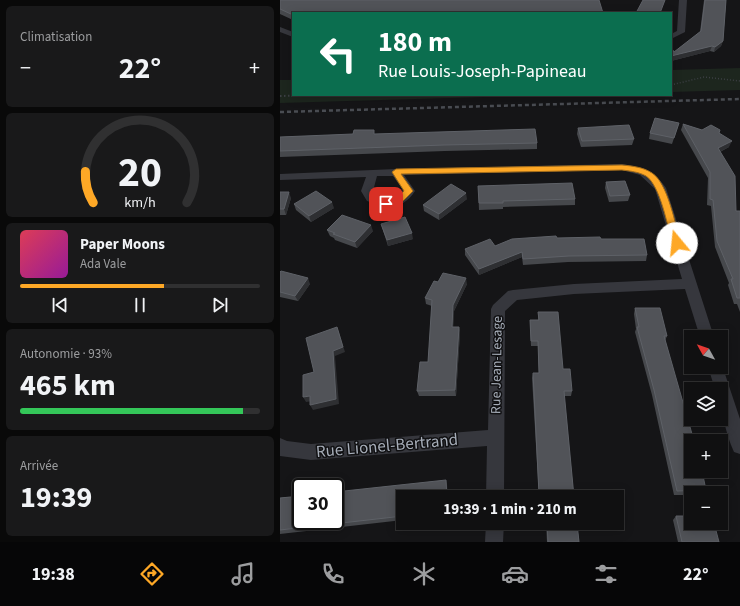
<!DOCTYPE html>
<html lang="fr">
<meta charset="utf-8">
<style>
body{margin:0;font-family:"Source Sans 3",sans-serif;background:#19191a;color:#f1f3f6;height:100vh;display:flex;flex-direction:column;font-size:15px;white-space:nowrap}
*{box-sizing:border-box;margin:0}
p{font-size:13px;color:#9c9d9f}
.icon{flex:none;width:22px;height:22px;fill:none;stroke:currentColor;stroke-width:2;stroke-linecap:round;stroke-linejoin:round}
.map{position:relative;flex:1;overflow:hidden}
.side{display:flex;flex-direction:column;gap:6px;padding:6px;background:#090909;width:280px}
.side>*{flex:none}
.top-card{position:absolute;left:12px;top:12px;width:380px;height:84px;border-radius:0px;box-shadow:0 2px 10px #0003,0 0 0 1px #303031;background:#0b6e4f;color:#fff;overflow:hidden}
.needle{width:26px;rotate:310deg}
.fabs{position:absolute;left:404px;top:330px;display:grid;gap:8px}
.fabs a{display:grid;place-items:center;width:44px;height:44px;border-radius:0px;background:#101011;box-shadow:0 2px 10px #0003,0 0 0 1px #303031;font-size:20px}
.speed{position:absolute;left:12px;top:478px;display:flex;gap:8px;font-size:20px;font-weight:700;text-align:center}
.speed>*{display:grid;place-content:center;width:52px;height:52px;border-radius:50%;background:#101011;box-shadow:0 2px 10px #0003,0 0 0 1px #303031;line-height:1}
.speed .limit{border:2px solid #111;border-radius:6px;background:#fff;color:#111}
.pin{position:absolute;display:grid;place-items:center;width:34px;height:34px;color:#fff;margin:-17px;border-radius:8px;box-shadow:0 2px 6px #0006}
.me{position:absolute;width:44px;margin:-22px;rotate:343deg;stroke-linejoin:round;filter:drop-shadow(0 0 3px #0008)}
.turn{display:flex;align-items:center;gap:14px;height:84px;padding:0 20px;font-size:18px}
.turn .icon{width:52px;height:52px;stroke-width:2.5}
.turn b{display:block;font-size:28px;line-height:34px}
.big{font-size:30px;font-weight:700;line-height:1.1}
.side .card{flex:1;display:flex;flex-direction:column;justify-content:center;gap:6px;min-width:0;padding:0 14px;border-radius:6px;background:#19191a}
.side .dial{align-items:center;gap:0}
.dial svg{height:104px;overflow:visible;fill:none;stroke:#303031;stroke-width:7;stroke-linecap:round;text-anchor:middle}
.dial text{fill:#f1f3f6;stroke:none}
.song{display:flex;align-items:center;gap:12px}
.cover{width:48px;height:48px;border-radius:6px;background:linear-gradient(135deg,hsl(350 70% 55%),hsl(300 70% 35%))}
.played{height:4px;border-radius:2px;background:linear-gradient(90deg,#fea826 60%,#303031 60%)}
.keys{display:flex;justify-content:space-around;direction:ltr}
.heat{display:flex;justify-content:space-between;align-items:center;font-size:22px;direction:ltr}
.charge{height:6px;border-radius:3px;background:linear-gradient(90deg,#34c759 93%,#303031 0)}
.trip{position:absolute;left:116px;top:490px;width:228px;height:40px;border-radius:0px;background:#101011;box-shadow:0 2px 10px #0003,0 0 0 1px #303031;font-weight:700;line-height:40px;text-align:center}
.dock{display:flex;height:64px;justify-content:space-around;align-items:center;background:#060607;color:#9c9d9f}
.dock .icon{width:28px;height:28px}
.dock .current{color:#fea826}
.dock b{font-size:18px;color:#f1f3f6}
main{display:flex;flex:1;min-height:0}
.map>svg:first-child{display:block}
</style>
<main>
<section class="side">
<div class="card"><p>Climatisation</p>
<div class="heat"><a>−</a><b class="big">22°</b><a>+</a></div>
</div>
<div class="card dial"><svg viewBox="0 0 100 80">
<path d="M14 69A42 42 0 1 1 86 69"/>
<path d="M14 69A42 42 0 0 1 8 45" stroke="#fea826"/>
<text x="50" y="56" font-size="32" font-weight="700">20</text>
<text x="50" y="72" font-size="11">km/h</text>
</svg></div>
<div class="card">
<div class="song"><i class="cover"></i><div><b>Paper Moons</b><p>Ada Vale</p></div></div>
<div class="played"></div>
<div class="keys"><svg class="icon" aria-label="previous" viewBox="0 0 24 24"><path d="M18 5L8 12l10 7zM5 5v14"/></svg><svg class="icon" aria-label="pause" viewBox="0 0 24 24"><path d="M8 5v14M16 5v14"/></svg><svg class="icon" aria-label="next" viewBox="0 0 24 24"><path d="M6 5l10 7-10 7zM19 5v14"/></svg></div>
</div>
<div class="card"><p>Autonomie · 93%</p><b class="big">465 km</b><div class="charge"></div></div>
<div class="card"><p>Arrivée</p><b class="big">19:39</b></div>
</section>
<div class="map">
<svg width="460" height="542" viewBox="0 0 460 542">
<rect width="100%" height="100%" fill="#151517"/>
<path fill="#1d261e" d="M 460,68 L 460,90 L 391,92 L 391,70 Z
M 0,80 L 13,80 L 13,95 L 273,95 L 0,103 Z"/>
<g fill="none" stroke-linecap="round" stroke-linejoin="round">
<path stroke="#3c3f44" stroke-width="1.5" stroke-dasharray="1 2" stroke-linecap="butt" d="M 391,85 L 424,77 L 460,81"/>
<path stroke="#3c3f44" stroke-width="2" stroke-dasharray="1.5 2.5" stroke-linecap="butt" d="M 0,96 L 43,95"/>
<path fill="#36373d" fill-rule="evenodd" d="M 399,0 L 407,0 L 405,32 L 391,39 L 391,34 L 397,31 Z
M 0,27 L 13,32 L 13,37 L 0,32 Z
M 342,164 C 361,167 375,171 386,188 L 434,337 L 420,337 L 405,289 L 294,294 L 237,300 L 225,311 L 224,497 L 206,497 L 207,446 L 31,460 L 0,456 L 0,438 L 7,441 L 31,444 L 208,430 L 211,309 L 213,305 L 228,291 L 233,290 L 294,284 L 402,279 L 375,189 L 360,175 L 342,170 L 124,175 L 135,191 C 122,211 106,208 87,201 L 81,191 L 86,177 L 0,180 L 0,174 L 116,169 ZM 97,176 L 113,176 L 123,190 L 111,200 L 95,195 L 93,191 Z
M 441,362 L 460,419 L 460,454 L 454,452 C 445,432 441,411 441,389 L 435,389 L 428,367 L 441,367 Z
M 206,523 L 224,523 L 223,542 L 205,542 Z"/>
<path stroke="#494c52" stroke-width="2.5" stroke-dasharray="4 3" stroke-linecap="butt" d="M 0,112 L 460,99"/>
</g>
<path fill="#46484c" d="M 0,0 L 13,13 L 13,20 L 0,14 Z
M 424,0 L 446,0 L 443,41 L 441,46 L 434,52 L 430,51 L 391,61 L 391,47 L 394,52 L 420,32 Z
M 399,123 L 392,144 L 369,139 L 370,133 Z
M 403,124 L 422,130 L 439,133 L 449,147 L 440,152 L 456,211 L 460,211 L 460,312 L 457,304 L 454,304 L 448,285 L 449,283 L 435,247 L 431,206 L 427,205 L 428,178 L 401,130 Z
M 298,128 L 354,139 L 352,145 L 301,147 L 297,134 Z
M 95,134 L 257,143 L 257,149 L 165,151 L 0,157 L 0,137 Z
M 326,182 L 350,195 L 348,201 L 329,202 L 325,188 Z
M 198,186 L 295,199 L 295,205 L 223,207 L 223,209 L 199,210 Z
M 0,192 L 11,198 L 6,215 L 0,215 Z
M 187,199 L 159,220 L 144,211 L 143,205 Z
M 14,204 L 54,208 L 31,222 L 16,210 Z
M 101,224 L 133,239 L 108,246 Z
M 47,230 L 93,231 L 77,248 L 55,240 L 54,238 L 50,236 Z
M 277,238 L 321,239 L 367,255 L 366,261 L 288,262 L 243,265 L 242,257 L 199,275 L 185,255 L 185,249 L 215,246 Z
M 0,272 L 30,284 L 18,301 L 0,297 Z
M 158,282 L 187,284 L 174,311 L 173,327 L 179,327 L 180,332 L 176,396 L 139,396 L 137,391 L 148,362 L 152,306 L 146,304 L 145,298 Z
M 355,308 L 387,336 L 385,341 L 426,490 L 424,493 L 411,493 L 411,495 L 394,495 L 372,395 L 355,332 L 356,329 L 354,314 Z
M 258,312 L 292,391 L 291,396 L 284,396 L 294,497 L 259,497 L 252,378 L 253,373 L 259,373 L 258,346 L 251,346 L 250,326 L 250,320 L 258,320 Z
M 167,484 L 123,497 L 123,520 L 0,534 L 0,498 Z
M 396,516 L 439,542 L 398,542 L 393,520 Z
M 266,523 L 297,523 L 299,542 L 267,542 Z"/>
<path fill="#2e2f32" d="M 443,41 L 441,46 L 434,52 L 435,47 Z
M 432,46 L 430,51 L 391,61 L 391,56 Z
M 452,141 L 449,147 L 435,154 L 438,148 Z
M 9,192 L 11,198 L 6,215 L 4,209 Z
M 186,193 L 187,199 L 159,220 L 159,214 Z
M 52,202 L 54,208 L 31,222 L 29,216 Z
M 91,225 L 93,231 L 77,248 L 75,242 Z
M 132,233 L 133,239 L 108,246 L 107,240 Z
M 242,252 L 242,257 L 199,275 L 199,269 Z
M 28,278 L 30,284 L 18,301 L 15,296 Z
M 186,278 L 187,284 L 174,311 L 173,332 L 172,327 L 173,305 Z
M 57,327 L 59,332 L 65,352 L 55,356 L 59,404 L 33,410 L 30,405 Z
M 179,327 L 180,332 L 176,396 L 175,390 Z
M 30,396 L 33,401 L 26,402 L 23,397 Z
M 166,480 L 167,484 L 168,497 L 167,497 Z"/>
<path fill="#515358" stroke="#5e6167" d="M 0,0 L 319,0 L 323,13 L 13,13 L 13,15 L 0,9 Z
M 363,0 L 385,0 L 380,13 L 356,13 Z
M 425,0 L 446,0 L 443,41 L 435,47 L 432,46 L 391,56 L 391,47 L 394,52 L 421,31 Z
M 375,118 L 399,123 L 394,138 L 370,133 Z
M 403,124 L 422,130 L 431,125 L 440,130 L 439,133 L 452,141 L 438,148 L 455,176 L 456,211 L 460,211 L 460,298 L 457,298 L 451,279 L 453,279 L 437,241 L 433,200 L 430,199 L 430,172 Z
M 349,125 L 354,139 L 302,141 L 298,128 Z
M 255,129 L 257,143 L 164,145 L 0,151 L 0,137 L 73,134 L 74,130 L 94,130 L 94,134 Z
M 345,181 L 350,195 L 330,196 L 326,182 Z
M 292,183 L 295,199 L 223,201 L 223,203 L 199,203 L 198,186 Z
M 171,184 L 186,193 L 159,214 L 143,205 Z
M 36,191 L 52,202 L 29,216 L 14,204 Z
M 0,192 L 9,192 L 4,209 L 0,209 Z
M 62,215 L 91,225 L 75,242 L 53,234 L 55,233 L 47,230 Z
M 125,217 L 132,233 L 107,240 L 101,224 Z
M 276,236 L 277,238 L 320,237 L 321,239 L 364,239 L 367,255 L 289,256 L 243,259 L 242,252 L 199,269 L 185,249 L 210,239 L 215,246 L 232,239 Z
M 1,271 L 28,278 L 15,296 L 0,292 L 0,272 Z
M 163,273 L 186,278 L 173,305 L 172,327 L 179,327 L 175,390 L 137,391 L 140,362 L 148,362 L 152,300 L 145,298 L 154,281 L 158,282 Z
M 355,308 L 380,308 L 387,336 L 384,336 L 414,441 L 411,441 L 411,471 L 422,471 L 426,490 L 397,491 L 374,390 L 357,327 L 359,327 Z
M 258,312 L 278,312 L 283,369 L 290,369 L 292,391 L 284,391 L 294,497 L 266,497 L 265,494 L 259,494 L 253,373 L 259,373 L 258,341 L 251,341 L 250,320 L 259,320 Z
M 57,327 L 63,347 L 53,351 L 56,399 L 30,405 L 30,396 L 23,397 L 23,375 L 34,372 L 26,338 Z
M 166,480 L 167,497 L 123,497 L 123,516 L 0,530 L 0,498 L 21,496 L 21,521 L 55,521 L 55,492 Z
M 396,516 L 411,516 L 411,523 L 434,523 L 439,542 L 402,542 Z
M 267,523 L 297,523 L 299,542 L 268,542 Z"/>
<path fill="#fea826" stroke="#a56d19" d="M 342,165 C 352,166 363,167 372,173 C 388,183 395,225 401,243 L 400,245 L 394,245 L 392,243 C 388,227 380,185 366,176 C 359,172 350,171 342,170 L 121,174 L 133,191 L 120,204 L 106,207 L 102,204 L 104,202 L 115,200 L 124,191 L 112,172 L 116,169 Z"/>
<g text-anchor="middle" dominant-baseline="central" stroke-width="3" stroke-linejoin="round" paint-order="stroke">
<g font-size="14" fill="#a6adb8" stroke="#101012">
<text transform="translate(217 365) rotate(-89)">Rue Jean-Lesage</text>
</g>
<g font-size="17" fill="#a6adb8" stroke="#101012">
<text transform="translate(107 446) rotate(-5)">Rue Lionel-Bertrand</text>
</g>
</g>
</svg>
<div class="fabs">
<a><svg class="needle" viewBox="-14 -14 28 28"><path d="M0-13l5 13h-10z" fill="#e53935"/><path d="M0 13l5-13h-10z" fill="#9c9d9f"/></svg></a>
<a><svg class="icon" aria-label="layers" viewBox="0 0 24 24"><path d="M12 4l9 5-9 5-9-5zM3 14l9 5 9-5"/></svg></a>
<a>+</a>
<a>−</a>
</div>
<div class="speed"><div class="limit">30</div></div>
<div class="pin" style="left:106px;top:204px;background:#d93025"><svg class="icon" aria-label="arrive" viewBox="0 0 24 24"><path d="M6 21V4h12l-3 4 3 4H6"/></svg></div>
<svg class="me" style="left:397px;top:243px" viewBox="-20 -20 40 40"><circle r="19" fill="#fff"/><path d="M0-13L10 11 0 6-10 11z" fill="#fea826"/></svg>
<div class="trip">19:39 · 1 min · 210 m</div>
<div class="top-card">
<div class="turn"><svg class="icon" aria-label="left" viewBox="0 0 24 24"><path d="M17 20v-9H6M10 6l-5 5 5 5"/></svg><div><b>180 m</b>Rue Louis-Joseph-Papineau</div></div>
</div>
</div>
</main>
<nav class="dock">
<b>19:38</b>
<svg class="icon current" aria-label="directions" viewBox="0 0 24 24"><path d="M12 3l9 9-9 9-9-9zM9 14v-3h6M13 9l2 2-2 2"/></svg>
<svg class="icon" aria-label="music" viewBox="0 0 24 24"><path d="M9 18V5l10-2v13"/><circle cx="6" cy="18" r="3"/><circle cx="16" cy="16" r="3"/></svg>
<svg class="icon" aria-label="phone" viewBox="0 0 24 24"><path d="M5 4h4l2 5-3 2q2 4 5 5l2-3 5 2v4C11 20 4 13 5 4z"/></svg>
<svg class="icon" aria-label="climate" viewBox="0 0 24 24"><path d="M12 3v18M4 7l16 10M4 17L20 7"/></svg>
<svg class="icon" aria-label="car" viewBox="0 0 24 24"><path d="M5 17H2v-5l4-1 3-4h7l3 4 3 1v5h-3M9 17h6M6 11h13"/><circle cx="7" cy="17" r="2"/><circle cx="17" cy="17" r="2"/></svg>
<svg class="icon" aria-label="filters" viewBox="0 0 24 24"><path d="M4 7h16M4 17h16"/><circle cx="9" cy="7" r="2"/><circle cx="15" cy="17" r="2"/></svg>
<b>22°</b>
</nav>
